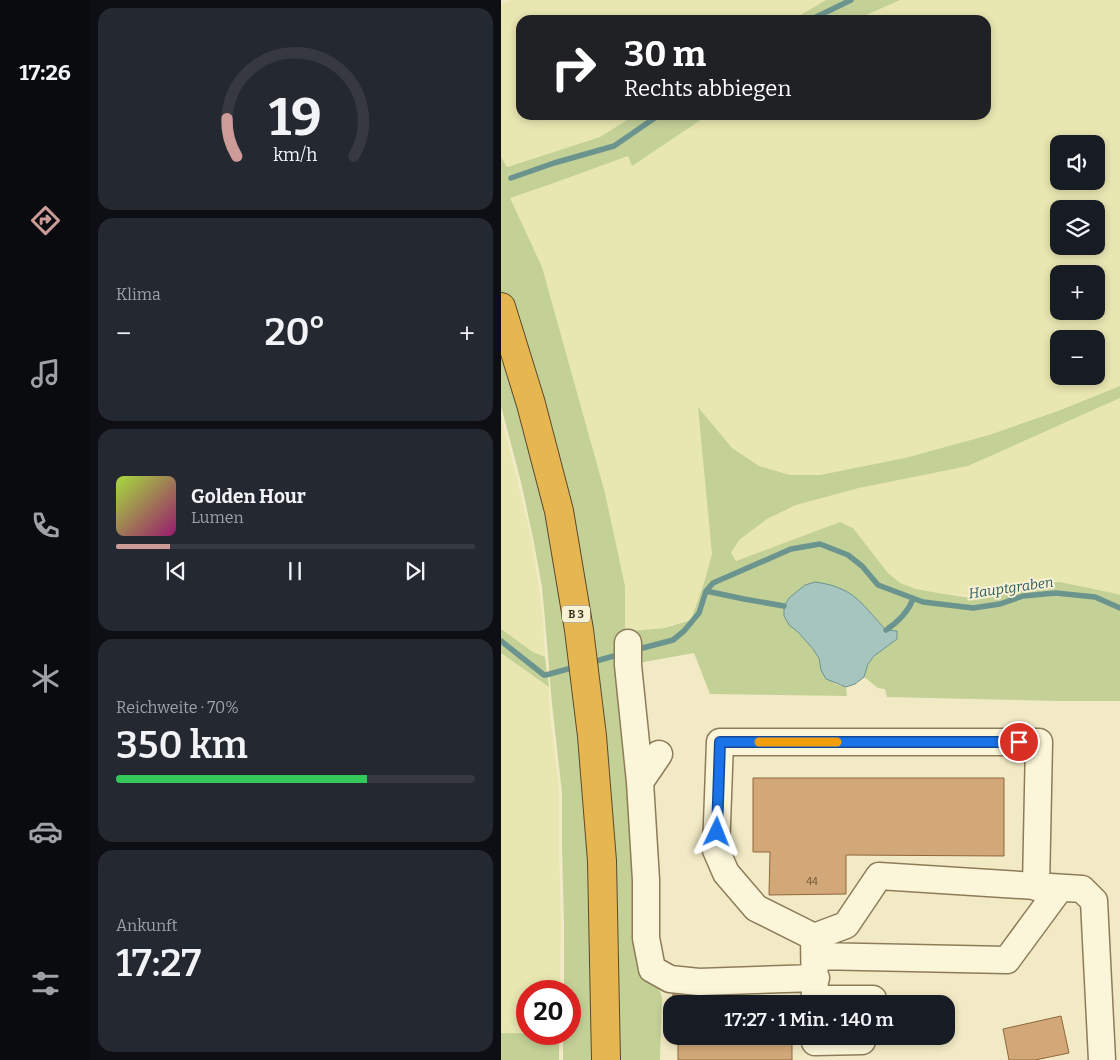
<!DOCTYPE html>
<html lang="de">
<meta charset="utf-8">
<style>
body{margin:0;font-family:Bitter,serif;background:#242831;color:#f1f3f6;height:100vh;display:flex;flex-direction:column;font-size:19px;white-space:nowrap}
*{box-sizing:border-box;margin:0}
p{font-size:16px;color:#9ea1a6}
.icon{flex:none;width:28px;height:28px;fill:none;stroke:currentColor;stroke-width:2;stroke-linecap:round;stroke-linejoin:round}
.map{position:relative;flex:1;overflow:hidden}
.side{display:flex;flex-direction:column;gap:8px;padding:8px;background:#0d0f14;width:411px}
.side>*{flex:none}
.guide{position:absolute;left:15px;top:15px;width:475px;height:105px;border-radius:15px;box-shadow:0 2px 8px #0003;background:#202124;color:#fff;overflow:hidden}
.tools{position:absolute;left:549px;top:135px;display:grid;gap:10px}
.tools a{display:grid;place-items:center;width:55px;height:55px;border-radius:10px;background:#171b24;box-shadow:0 2px 8px #0003;font-size:25px}
.speed{position:absolute;left:15px;top:980px;display:flex;gap:10px;font-size:25px;font-weight:700;text-align:center}
.speed>*{display:grid;place-content:center;width:65px;height:65px;border-radius:50%;background:#171b24;box-shadow:0 2px 8px #0003;line-height:1}
.speed .limit{border:8px solid #d22;background:#fff;color:#111}
.pin{position:absolute;display:grid;place-items:center;width:42px;height:42px;color:#fff;margin:-21px;border:2px solid #fff;border-radius:50%;box-shadow:0 1px 5px #0007}
.me{position:absolute;width:55px;margin:-28px;rotate:2deg;stroke-linejoin:round;filter:drop-shadow(0 0 4px #0008)}
.turn{display:flex;align-items:center;gap:18px;height:105px;padding:0 25px;font-size:22px}
.turn .icon{width:65px;height:65px;stroke-width:2.5}
.turn b{display:block;font-size:35px;line-height:42px}
.big{font-size:38px;font-weight:600;line-height:1.1}
.side .tile{flex:1;display:flex;flex-direction:column;justify-content:center;gap:8px;min-width:0;padding:0 18px;border-radius:15px;background:#242831}
.side .dial{align-items:center;gap:0}
.dial svg{height:130px;overflow:visible;fill:none;stroke:#363941;stroke-width:7;stroke-linecap:round;text-anchor:middle}
.dial text{fill:#f1f3f6;stroke:none}
.song{display:flex;align-items:center;gap:15px}
.cover{width:60px;height:60px;border-radius:8px;background:linear-gradient(135deg,hsl(80 70% 55%),hsl(320 70% 35%))}
.played{height:5px;border-radius:2px;background:linear-gradient(90deg,#cd9c98 15%,#363941 15%)}
.keys{display:flex;justify-content:space-around;direction:ltr}
.heat{display:flex;justify-content:space-between;align-items:center;font-size:28px;direction:ltr}
.charge{height:8px;border-radius:4px;background:linear-gradient(90deg,#34c759 70%,#363941 0)}
.trip{position:absolute;left:162px;top:995px;width:292px;height:50px;border-radius:15px;background:#171b24;box-shadow:0 2px 8px #0003;font-weight:600;line-height:50px;text-align:center}
main{display:flex;flex:1;min-height:0}
.tabs{display:flex;flex-direction:column;width:90px;justify-content:space-around;align-items:center;background:#090b0e;color:#9ea1a6}
.tabs .icon{width:35px;height:35px}
.tabs .on{color:#cd9c98}
.tabs b{font-size:22px;color:#f1f3f6}
.map>svg:first-child{display:block}
</style>
<main>
<nav class="tabs">
<b>17:26</b>
<svg class="icon on" aria-label="directions" viewBox="0 0 24 24"><path d="M12 3l9 9-9 9-9-9zM9 14v-3h6M13 9l2 2-2 2"/></svg>
<svg class="icon" aria-label="music" viewBox="0 0 24 24"><path d="M9 18V5l10-2v13"/><circle cx="6" cy="18" r="3"/><circle cx="16" cy="16" r="3"/></svg>
<svg class="icon" aria-label="phone" viewBox="0 0 24 24"><path d="M5 4h4l2 5-3 2q2 4 5 5l2-3 5 2v4C11 20 4 13 5 4z"/></svg>
<svg class="icon" aria-label="climate" viewBox="0 0 24 24"><path d="M12 3v18M4 7l16 10M4 17L20 7"/></svg>
<svg class="icon" aria-label="car" viewBox="0 0 24 24"><path d="M5 17H2v-5l4-1 3-4h7l3 4 3 1v5h-3M9 17h6M6 11h13"/><circle cx="7" cy="17" r="2"/><circle cx="17" cy="17" r="2"/></svg>
<svg class="icon" aria-label="filters" viewBox="0 0 24 24"><path d="M4 7h16M4 17h16"/><circle cx="9" cy="7" r="2"/><circle cx="15" cy="17" r="2"/></svg>
</nav>
<section class="side">
<div class="tile dial"><svg viewBox="0 0 100 80">
<path d="M14 69A42 42 0 1 1 86 69"/>
<path d="M14 69A42 42 0 0 1 8 46" stroke="#cd9c98"/>
<text x="50" y="56" font-size="32" font-weight="700">19</text>
<text x="50" y="72" font-size="11">km/h</text>
</svg></div>
<div class="tile"><p>Klima</p>
<div class="heat"><a>−</a><b class="big">20°</b><a>+</a></div>
</div>
<div class="tile">
<div class="song"><i class="cover"></i><div><b>Golden Hour</b><p>Lumen</p></div></div>
<div class="played"></div>
<div class="keys"><svg class="icon" aria-label="previous" viewBox="0 0 24 24"><path d="M18 5L8 12l10 7zM5 5v14"/></svg><svg class="icon" aria-label="pause" viewBox="0 0 24 24"><path d="M8 5v14M16 5v14"/></svg><svg class="icon" aria-label="next" viewBox="0 0 24 24"><path d="M6 5l10 7-10 7zM19 5v14"/></svg></div>
</div>
<div class="tile"><p>Reichweite · 70%</p><b class="big">350 km</b><div class="charge"></div></div>
<div class="tile"><p>Ankunft</p><b class="big">17:27</b></div>
</section>
<div class="map">
<svg width="619" height="1060" viewBox="0 0 619 1060">
<rect width="100%" height="100%" fill="#f2eac5"/>
<path fill="#e8e6b1" fill-rule="evenodd" d="M 10,0 L 325,0 L 291,20 L 20,20 L 20,115 L 134,115 L 99,137 L 5,167 L 0,157 L 0,5 Z
M 399,0 L 619,0 L 619,386 L 557,411 L 488,435 L 404,458 L 319,475 L 289,475 L 258,466 L 230,448 L 198,408 L 211,554 L 203,583 L 190,620 L 164,628 L 124,631 L 124,586 L 104,493 L 41,267 L 8,197 L 50,184 L 128,155 L 131,165 L 207,115 L 485,115 L 485,20 L 354,20 ZM 558,144 L 595,144 L 595,181 L 558,181 ZM 558,209 L 595,209 L 595,246 L 558,246 ZM 558,274 L 595,274 L 595,311 L 558,311 ZM 558,339 L 595,339 L 595,376 L 558,376 Z
M 619,398 L 619,595 L 590,588 L 559,582 L 522,584 L 485,597 L 437,593 L 415,589 L 399,583 L 387,573 L 352,528 L 339,522 L 235,561 L 230,553 L 238,540 L 266,519 L 295,505 L 358,488 L 467,466 Z
M 0,417 L 17,483 L 30,537 L 38,588 L 42,621 L 44,657 L 32,652 L 0,629 Z
M 0,653 L 48,687 L 48,704 L 58,792 L 58,849 L 60,922 L 59,991 L 26,991 L 26,1033 L 0,1033 Z"/>
<path fill="#c3d197" d="M 325,0 L 399,0 L 354,20 L 291,20 Z
M 134,115 L 207,115 L 131,166 L 127,156 L 50,184 L 9,198 L 41,267 L 104,493 L 124,586 L 124,631 L 151,969 L 161,997 L 159,1060 L 62,1060 L 62,1034 L 69,1034 L 69,991 L 63,991 L 63,922 L 61,849 L 61,793 L 51,704 L 44,620 L 41,587 L 32,538 L 20,482 L 0,406 L 0,157 L 6,167 L 99,137 Z
M 619,386 L 619,398 L 467,466 L 358,488 L 295,505 L 266,519 L 238,540 L 230,553 L 235,561 L 339,522 L 352,528 L 387,573 L 399,583 L 415,589 L 437,593 L 464,597 L 485,597 L 522,584 L 559,582 L 612,593 L 619,595 L 619,701 L 559,701 L 386,697 L 384,689 L 377,688 L 363,677 C 367,657 380,650 396,639 L 376,621 L 288,625 L 297,632 L 312,649 L 318,658 L 320,670 L 334,684 L 345,687 L 346,696 L 209,694 L 193,653 L 132,664 L 129,631 L 164,628 L 190,620 L 203,583 L 211,554 L 197,407 L 231,448 L 258,466 L 289,475 L 319,475 L 404,458 L 488,435 L 557,411 Z
M 0,629 L 32,652 L 44,657 L 48,687 L 0,653 Z
M 0,1033 L 58,1034 L 58,1060 L 0,1060 Z"/>
<path fill="#a7c5bf" stroke="#6c948f" d="M 314,582 C 329,584 343,588 355,598 C 366,607 375,620 385,630 L 396,631 L 396,639 L 373,656 L 367,664 L 363,677 L 354,684 L 345,687 L 325,679 L 320,670 L 318,658 L 312,649 L 297,632 L 288,625 L 283,616 L 283,606 L 288,598 L 304,585 Z"/>
<g fill="none" stroke-linecap="round" stroke-linejoin="round">
<path stroke="#6c948f" stroke-width="5.5" d="M 309,20 L 350,0
M 10,178 L 53,163 L 113,146 L 158,115
M 205,591 L 243,599 L 283,606
M 385,630 C 397,622 407,612 412,599
M 0,641 L 43,675 L 45,675 L 74,667
M 134,650 L 172,640 L 183,631 L 198,613 L 205,591 L 212,583 L 290,549 L 319,544 L 347,555 L 361,566 L 377,585 L 422,602 L 472,608 L 499,604 L 522,596 L 555,593 L 594,597 L 619,608
M 88,663 L 120,654"/>
</g>
<path fill="#d2a878" stroke="#8f673d" d="M 252,778 L 503,778 L 503,856 L 345,855 L 345,894 L 268,895 L 269,852 L 252,852 Z
M 237,991 L 237,1004 L 172,1004 L 172,992 Z
M 560,1016 L 568,1053 L 534,1060 L 508,1060 L 502,1029 Z
M 177,1036 L 291,1036 L 291,1060 L 177,1060 Z"/>
<g fill="none" stroke-linecap="round" stroke-linejoin="round">
<defs>
<path id="minor" d="M 127,643 L 127,665 L 139,782 L 145,880 L 145,938 L 151,969 L 169,979 L 198,982 L 315,978
M 139,782 L 158,754
M 313,937 L 255,908 L 225,873 L 215,850 L 219,742 L 538,742 L 535,887
M 314,956 L 506,960 L 559,888
M 314,999 L 372,999
M 314,1004 L 313,937 L 345,925 L 378,876 L 581,889 L 593,901 L 601,1060
M 314,1042 L 361,1041"/>
<path id="highway" d="M 0,307 L 30,404 L 58,511 L 78,630 L 91,736 L 101,861 L 105,1060"/>
</defs>
<use href="#minor" stroke="#8e7c59" stroke-width="29"/>
<use href="#highway" stroke="#5c492d" stroke-width="30"/>
<use href="#minor" stroke="#fbf5d9" stroke-width="26"/>
<use href="#highway" stroke="#e6b650" stroke-width="28"/>
</g>
<g fill="none" stroke-linecap="round" stroke-linejoin="round">
<defs>
<path id="route" d="M 216,832 L 219,742 L 518,742"/>
</defs>
<use href="#route" stroke="#114b97" stroke-width="12"/>
<use href="#route" stroke="#1a73e8" stroke-width="9"/>
<path stroke="#f59e0b" stroke-width="9" d="M 258,742 L 336,742"/>
</g>
<g text-anchor="middle" dominant-baseline="central" stroke-width="4" stroke-linejoin="round" paint-order="stroke">
<g font-size="10" fill="#624f34">
<text x="311" y="882">44</text>
</g>
<rect fill="#f8f2d5" stroke="#756b55" stroke-width="1" x="61" y="605.5" width="28" height="17" rx="4"/>
<g font-size="11" font-weight="bold" fill="#3d311e">
<text x="75" y="614">B 3</text>
</g>
<g font-size="14" font-style="italic" fill="#2c5b5e" stroke="#f8f2d5">
<text transform="translate(510 588) rotate(-8)">Hauptgraben</text>
</g>
</g>
</svg>
<div class="tools">
<a><svg class="icon" aria-label="sound" viewBox="0 0 24 24"><path d="M4 9h4l5-4v14l-5-4H4zM17 9q2 3 0 6"/></svg></a>
<a><svg class="icon" aria-label="layers" viewBox="0 0 24 24"><path d="M12 4l9 5-9 5-9-5zM3 14l9 5 9-5"/></svg></a>
<a>+</a>
<a>−</a>
</div>
<div class="speed"><div class="limit">20</div></div>
<div class="pin" style="left:518px;top:742px;background:#d93025"><svg class="icon" aria-label="arrive" viewBox="0 0 24 24"><path d="M6 21V4h12l-3 4 3 4H6"/></svg></div>
<svg class="me" style="left:216px;top:832px" viewBox="-20 -20 40 40"><path d="M0-17L14 15 0 8-14 15z" fill="#1a73e8" stroke="#fff" stroke-width="4"/></svg>
<div class="trip">17:27 · 1 Min. · 140 m</div>
<div class="guide">
<div class="turn"><svg class="icon" aria-label="right" viewBox="0 0 24 24"><path d="M7 20v-9h11M14 6l5 5-5 5"/></svg><div><b>30 m</b>Rechts abbiegen</div></div>
</div>
</div>
</main>
